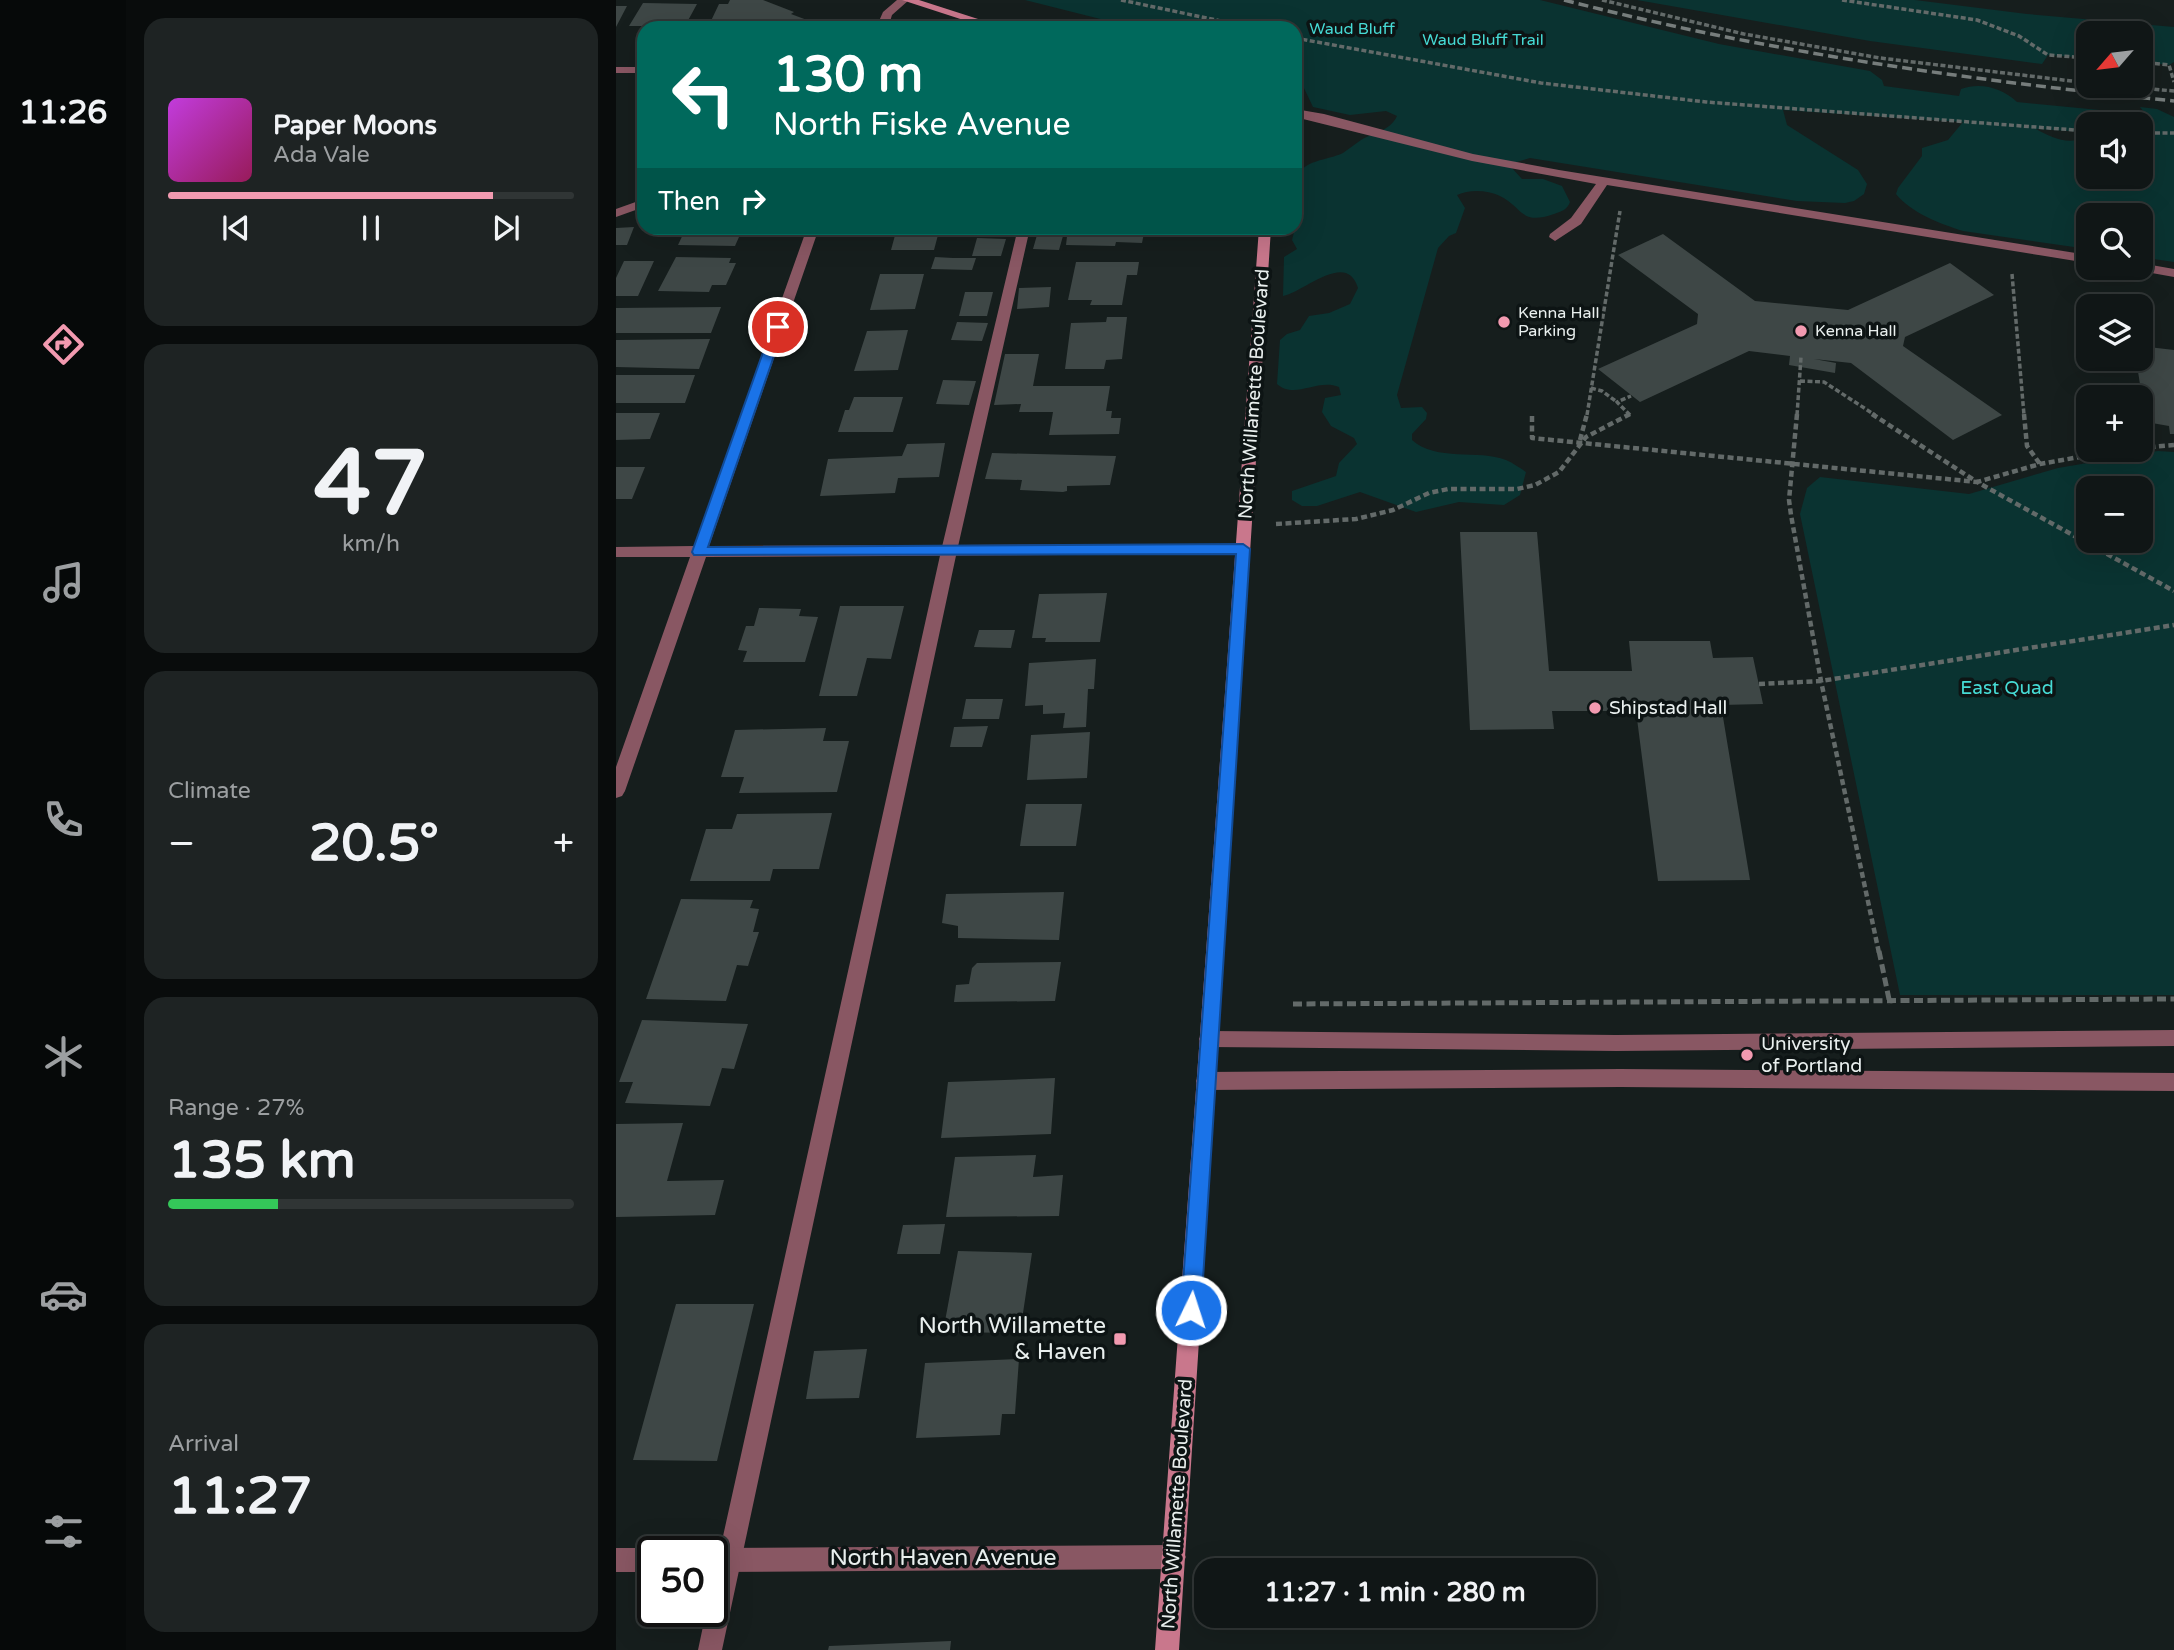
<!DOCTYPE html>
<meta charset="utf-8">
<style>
body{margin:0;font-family:"Varela Round",sans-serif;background:#1e2323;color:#f1f3f6;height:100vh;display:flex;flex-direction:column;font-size:26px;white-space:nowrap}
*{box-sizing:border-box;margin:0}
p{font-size:23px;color:#9c9fa1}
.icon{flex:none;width:38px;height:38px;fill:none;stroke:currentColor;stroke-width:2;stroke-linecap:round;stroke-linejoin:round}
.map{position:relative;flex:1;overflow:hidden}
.drawer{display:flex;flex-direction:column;gap:18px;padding:18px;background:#090c0c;width:490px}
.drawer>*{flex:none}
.banner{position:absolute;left:21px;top:21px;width:665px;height:214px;border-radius:21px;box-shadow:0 7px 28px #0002,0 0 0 2px #303535;background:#00695c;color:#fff;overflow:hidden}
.needle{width:46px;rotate:242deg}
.tools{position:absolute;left:1460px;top:21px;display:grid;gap:14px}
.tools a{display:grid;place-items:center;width:77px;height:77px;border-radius:14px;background:#101616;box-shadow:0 7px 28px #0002,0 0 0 2px #303535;font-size:35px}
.speed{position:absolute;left:21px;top:1536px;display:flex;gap:14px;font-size:35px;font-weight:700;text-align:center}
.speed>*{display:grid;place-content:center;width:91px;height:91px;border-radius:50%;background:#101616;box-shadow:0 7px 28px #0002,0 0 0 2px #303535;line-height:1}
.speed .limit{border:4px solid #111;border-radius:10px;background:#fff;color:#111}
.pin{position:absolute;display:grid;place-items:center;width:60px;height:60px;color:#fff;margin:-30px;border:4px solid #fff;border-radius:50%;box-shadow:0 2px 7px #0007}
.me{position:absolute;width:77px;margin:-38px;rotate:4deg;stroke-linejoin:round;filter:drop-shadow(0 0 5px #0008)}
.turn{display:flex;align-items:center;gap:24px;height:147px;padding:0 21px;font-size:32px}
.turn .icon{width:91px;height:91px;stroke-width:2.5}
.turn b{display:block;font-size:49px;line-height:60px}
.then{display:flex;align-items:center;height:66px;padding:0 21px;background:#0003;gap:14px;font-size:26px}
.big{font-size:52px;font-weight:700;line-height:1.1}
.drawer .widget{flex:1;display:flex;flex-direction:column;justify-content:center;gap:10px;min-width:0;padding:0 24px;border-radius:21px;background:#1e2323}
.drawer .dial{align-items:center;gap:0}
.dial b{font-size:91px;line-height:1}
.song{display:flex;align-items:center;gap:21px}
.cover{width:84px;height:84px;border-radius:10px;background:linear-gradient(135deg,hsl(290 70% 55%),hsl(330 70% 35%))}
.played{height:7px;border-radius:4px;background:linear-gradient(90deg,#f29ab0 80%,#303535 80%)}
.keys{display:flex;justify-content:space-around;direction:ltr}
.heat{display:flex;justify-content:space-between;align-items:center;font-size:38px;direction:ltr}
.charge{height:10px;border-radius:5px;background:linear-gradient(90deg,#34c759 27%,#303535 0)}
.trip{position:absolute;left:578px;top:1558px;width:402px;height:70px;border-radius:21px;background:#101616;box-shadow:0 7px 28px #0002,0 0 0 2px #303535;font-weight:700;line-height:70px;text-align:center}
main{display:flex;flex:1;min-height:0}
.menu{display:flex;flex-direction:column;width:126px;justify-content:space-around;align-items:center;background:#060909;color:#9c9fa1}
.menu .icon{width:49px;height:49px}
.menu .on{color:#f29ab0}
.menu b{font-size:32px;color:#f1f3f6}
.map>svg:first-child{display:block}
</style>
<main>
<nav class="menu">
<b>11:26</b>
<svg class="icon on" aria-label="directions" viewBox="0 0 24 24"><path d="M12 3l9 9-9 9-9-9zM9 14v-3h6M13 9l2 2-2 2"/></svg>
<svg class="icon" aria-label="music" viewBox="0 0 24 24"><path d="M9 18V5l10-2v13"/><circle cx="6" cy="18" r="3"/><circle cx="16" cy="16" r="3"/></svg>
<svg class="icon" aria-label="phone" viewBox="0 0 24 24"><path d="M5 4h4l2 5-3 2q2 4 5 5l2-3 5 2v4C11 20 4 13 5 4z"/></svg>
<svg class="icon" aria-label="climate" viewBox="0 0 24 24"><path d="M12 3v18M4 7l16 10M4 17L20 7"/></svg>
<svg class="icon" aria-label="car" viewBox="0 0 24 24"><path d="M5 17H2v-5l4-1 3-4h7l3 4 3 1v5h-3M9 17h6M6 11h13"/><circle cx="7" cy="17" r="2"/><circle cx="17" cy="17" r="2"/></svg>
<svg class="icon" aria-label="filters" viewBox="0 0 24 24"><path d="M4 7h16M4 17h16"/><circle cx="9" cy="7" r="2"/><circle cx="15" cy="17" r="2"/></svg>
</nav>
<section class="drawer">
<div class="widget">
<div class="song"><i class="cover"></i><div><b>Paper Moons</b><p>Ada Vale</p></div></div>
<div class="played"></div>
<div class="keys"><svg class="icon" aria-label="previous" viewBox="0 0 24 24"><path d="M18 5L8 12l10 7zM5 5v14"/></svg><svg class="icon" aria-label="pause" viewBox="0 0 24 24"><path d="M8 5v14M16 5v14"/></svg><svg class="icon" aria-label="next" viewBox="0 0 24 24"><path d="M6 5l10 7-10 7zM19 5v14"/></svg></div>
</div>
<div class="widget dial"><b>47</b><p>km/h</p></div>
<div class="widget"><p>Climate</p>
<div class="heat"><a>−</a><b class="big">20.5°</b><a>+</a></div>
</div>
<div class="widget"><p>Range · 27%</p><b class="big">135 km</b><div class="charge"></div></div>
<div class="widget"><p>Arrival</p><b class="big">11:27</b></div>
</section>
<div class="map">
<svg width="1558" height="1650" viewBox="0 0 1558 1650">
<rect width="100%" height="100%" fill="#161e1d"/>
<path fill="#0a3331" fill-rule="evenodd" d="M 409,0 L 924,0 L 1103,44 L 1254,71 L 1266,80 L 1268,86 L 1343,96 L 1345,89 C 1365,82 1386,88 1401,102 L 1525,114 L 1528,112 L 1524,107 L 1541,109 L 1558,117 L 1558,262 L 1524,257 L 1524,215 L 1472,215 L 1472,249 L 1347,231 C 1325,224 1295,213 1280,194 L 1282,188 L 1306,156 L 1306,148 L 1332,140 L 1347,122 L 1167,110 L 1171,125 L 1242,170 L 1251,184 L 1248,194 L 1238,201 L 1229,203 L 1181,201 L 914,158 L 897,163 L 894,166 L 906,179 L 927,179 L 946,186 L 954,202 C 951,210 946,211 938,214 C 904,226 907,207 884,196 C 871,190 854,189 841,195 L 849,208 L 840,233 L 833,236 L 822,248 L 781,395 L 785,408 L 806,407 L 811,413 L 810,419 L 796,434 L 796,440 C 820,462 862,449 890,460 C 897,463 904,468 910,472 L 904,495 L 888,505 L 843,502 L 800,512 L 744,492 L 701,506 L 686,506 L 676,500 L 676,491 L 720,476 L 723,463 L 741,444 L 738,438 L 715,426 L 706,412 L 709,398 L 725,395 L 723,387 C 701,378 679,400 661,384 L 664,340 L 671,334 L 684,330 L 693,316 L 713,313 L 734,304 L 742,288 C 731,250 688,292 667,296 L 668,257 L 681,249 L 676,240 L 679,228 L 679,178 C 689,159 710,161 727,153 C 733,149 739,144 745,140 C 759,132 774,131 781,116 L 770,111 L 734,115 L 697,107 L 687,86 L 679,81 L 679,28 L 520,28 ZM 1472,124 L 1524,124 L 1524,177 L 1472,177 L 1472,135 C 1455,147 1436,138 1420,129 L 1472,132 Z
M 1021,0 L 1299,0 L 1411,14 L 1558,27 L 1558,62 L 1553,65 L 1524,62 L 1524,33 L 1472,33 L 1472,58 L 1432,55 L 1426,64 L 1254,41 Z
M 1542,451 L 1558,452 L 1558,995 L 1284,995 L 1184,514 L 1191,488 L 1204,477 L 1353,494 L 1442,468 ZM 1524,488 L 1524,541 L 1472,541 L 1472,488 Z"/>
<path fill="#3e4746" d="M 114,0 L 147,0 L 178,12 L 175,14 L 191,20 L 191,22 L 181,27 L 166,23 L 158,28 L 143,22 L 93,25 L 103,4 L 112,4 Z
M 27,3 L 81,4 L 69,26 L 13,26 Z
M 0,6 L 11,6 L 0,27 Z
M 18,227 L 11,245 L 0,245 L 0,228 Z
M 70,228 L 127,228 L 119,246 L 62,245 Z
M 281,228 L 341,228 L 340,231 L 328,231 L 327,235 L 322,235 L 318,250 L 275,250 Z
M 423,228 L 449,229 L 443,250 L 417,249 Z
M 452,228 L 529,228 L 526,243 L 500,242 L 499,246 L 450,245 Z
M 1047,234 L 1139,301 L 1232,310 L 1334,263 L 1378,295 L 1289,337 L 1287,346 L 1386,415 L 1337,440 L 1235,363 L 1198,359 L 1220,363 L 1219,373 L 1173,365 L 1174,356 L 1133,351 L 1024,402 L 982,369 L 1081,324 L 1082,314 L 1002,255 Z
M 361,238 L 390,239 L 385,256 L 356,256 Z
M 60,257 L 115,258 L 113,263 L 120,263 L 110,285 L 96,285 L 93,292 L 42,291 Z
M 319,257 L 337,258 L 360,258 L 356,270 L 315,269 Z
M 8,261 L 38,261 L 22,296 L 0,296 L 0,278 Z
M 460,262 L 523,262 L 521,275 L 511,275 L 506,305 L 474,305 L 476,300 L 452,300 Z
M 264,274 L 308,274 L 299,309 L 254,310 Z
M 435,287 L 433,307 L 401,309 L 403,288 Z
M 349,292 L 377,292 L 371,316 L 343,316 Z
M 105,307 L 95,333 L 0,333 L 0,308 Z
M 491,317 L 511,317 L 506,359 L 490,360 L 488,369 L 449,369 L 455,323 L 490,322 Z
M 341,322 L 372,323 L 366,341 L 335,340 Z
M 292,330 L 282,370 L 238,371 L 251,331 Z
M 94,339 L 83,369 L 0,367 L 0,340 Z
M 1524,346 L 1558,350 L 1558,434 L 1554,434 L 1553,426 L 1530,422 L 1520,359 L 1524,359 Z
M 389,354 L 423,354 L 417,386 L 494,386 L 490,411 L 496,411 L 495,418 L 505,418 L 503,434 L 433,435 L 437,412 L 403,412 L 405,404 L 378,405 Z
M 0,375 L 79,375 L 69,403 L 0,403 Z
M 327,380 L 360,381 L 353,405 L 320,404 Z
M 238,397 L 287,397 L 277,432 L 222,432 L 229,410 L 233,410 Z
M 0,413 L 44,413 L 34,439 L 0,440 Z
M 329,443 L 323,477 L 282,478 L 279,493 L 204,496 L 212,459 L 286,456 L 291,444 Z
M 376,453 L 500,456 L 494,485 L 451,486 L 451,491 L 447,492 L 404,490 L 406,480 L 369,479 Z
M 0,467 L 29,467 L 16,499 L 0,499 Z
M 844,532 L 921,532 L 933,671 L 1016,671 L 1013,641 L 1094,641 L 1097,658 L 1137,657 L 1147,704 L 1105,705 L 1134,880 L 1042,881 L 1020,711 L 936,711 L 938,729 L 854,730 Z
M 491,593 L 484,642 L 429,642 L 430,638 L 416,638 L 423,594 Z
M 224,606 L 288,606 L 275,659 L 251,658 L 241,696 L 203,696 Z
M 143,608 L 185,609 L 183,616 L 202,617 L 189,662 L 127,662 L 131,651 L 122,650 L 130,626 L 138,626 Z
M 363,630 L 399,630 L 395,648 L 358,647 Z
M 480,659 L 478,689 L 472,689 L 470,727 L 447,728 L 449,713 L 427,714 L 427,705 L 409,706 L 413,663 Z
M 350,699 L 387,699 L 383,719 L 346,719 Z
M 372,726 L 366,747 L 334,747 L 338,727 Z
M 210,728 L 207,741 L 233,741 L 221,792 L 123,793 L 128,777 L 105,777 L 119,730 Z
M 474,732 L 471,778 L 411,780 L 415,735 Z
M 410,804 L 466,804 L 460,846 L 404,846 Z
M 216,813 L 203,869 L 157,869 L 154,881 L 74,881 L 90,829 L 116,829 L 121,814 Z
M 448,892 L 443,940 L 342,938 L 342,926 L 326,923 L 330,894 Z
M 65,899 L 137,900 L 134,908 L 143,909 L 137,932 L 143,932 L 132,966 L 121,965 L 110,1001 L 30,999 Z
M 445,962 L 439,1001 L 338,1002 L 340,985 L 353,984 L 356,968 L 361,963 Z
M 26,1020 L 132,1024 L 118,1069 L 106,1068 L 94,1106 L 9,1103 L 17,1082 L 3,1082 Z
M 439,1078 L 435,1134 L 325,1138 L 332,1082 Z
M 67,1123 L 51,1181 L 108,1180 L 99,1215 L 0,1217 L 0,1124 Z
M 420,1155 L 417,1177 L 447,1175 L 443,1216 L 330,1217 L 339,1157 Z
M 329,1224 L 324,1254 L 281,1254 L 287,1225 Z
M 342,1251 L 416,1253 L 404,1333 L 327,1332 Z
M 60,1304 L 138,1304 L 101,1461 L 17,1460 Z
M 251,1349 L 243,1398 L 190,1399 L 198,1351 Z
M 403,1359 L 399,1414 L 386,1414 L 384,1435 L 300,1438 L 309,1363 Z
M 335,1641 L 334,1650 L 212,1650 L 213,1646 Z"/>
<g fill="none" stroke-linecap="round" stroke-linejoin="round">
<path stroke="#636a69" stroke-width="3.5" stroke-dasharray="5 2.5" stroke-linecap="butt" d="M 505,0 L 638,28
M 986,0 L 1128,34 L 1264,58 L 1472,83
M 1226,0 L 1361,20 L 1403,36 L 1432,55 L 1472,58
M 679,38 L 925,83 L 1090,102 L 1472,131
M 1524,62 L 1553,65 L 1558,82
M 1501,86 L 1558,91
M 1524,133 L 1558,133
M 1396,274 L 1408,415
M 1184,381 L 1208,382 L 1259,415
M 975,388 L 986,391 L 1001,402
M 971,415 L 1004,211
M 1014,415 L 1001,402 L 1015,396
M 1181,415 L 1185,357"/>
<path stroke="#636a69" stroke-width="4.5" stroke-dasharray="6 3.5" stroke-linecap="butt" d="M 1181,414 L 1173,500 L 1175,515 L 1205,681 L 1263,953
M 1256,414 L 1361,482 L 1424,464 L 1503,450
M 1408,414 L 1411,446 L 1424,464
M 916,416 L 916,438 L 1361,482 L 1558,591
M 964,440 L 971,414
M 1524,448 L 1558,445
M 660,524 L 740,519 L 777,510 L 813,493 L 832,489 L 901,489 L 919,485 L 943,472 L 970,437 L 1014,414
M 1143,684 L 1205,681 L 1558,625"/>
<path stroke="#636a69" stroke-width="5" stroke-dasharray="9 4.5" stroke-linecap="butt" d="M 1263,951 L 1274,1004
M 677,1004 L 1558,999"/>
<path fill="#895763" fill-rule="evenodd" d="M 679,109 L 708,114 L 857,154 L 943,170 L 1472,255 L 1472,263 L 991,185 L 965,224 L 939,241 L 933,237 L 934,234 L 955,218 L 980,184 L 856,161 L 679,117 Z
M 28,199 L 28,207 L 0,217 L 0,209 Z
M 402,228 L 414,228 L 341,551 L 106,1650 L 82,1650 L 90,1612 L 96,1612 L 96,1586 L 325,551 Z
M 1524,263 L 1558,269 L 1558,277 L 1519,270 L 1518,268 L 1524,268 Z
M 1558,1030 L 1558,1046 L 1000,1051 L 593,1047 L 586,1045 L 583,1039 L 586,1033 L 593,1031 L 1000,1035 Z
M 1004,1069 L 1558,1073 L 1558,1091 L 1004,1087 L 590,1090 L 583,1087 L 580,1081 L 583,1075 L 590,1072 Z"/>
<path fill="#895763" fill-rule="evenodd" d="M 281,0 L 293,0 L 276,15 L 272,28 L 260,28 L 267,12 Z
M 0,67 L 28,67 L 28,73 L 0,73 Z
M 191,228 L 203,228 L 93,546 L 627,544 L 635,549 L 627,554 L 90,557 L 9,791 L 6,796 L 0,798 L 0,767 L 74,557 L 0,557 L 0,547 L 78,546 Z
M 558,1545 L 566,1549 L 570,1557 L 566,1565 L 558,1569 L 96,1572 L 96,1552 L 88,1552 L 96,1548 Z
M 0,1548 L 37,1548 L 45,1552 L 37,1552 L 37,1572 L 0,1572 Z"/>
<path fill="#c9778c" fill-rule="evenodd" d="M 286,0 L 303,0 L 390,28 L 372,28 Z
M 643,228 L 655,228 L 563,1650 L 539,1650 Z"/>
<path stroke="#767d7c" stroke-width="3.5" stroke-dasharray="10 5" stroke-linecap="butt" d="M 948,0 C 1149,52 1352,80 1558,101"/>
</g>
<path fill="#1a73e8" stroke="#114b97" stroke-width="2" d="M 162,323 L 168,327 L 92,547 L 627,544 L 634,549 L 585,1310 L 582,1317 L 575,1320 L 568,1317 L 565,1310 L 620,554 L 78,555 L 76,552 L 156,327 Z"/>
<g fill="#f29ab0" stroke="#0d1414" stroke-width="2.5">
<circle cx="888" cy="322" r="7"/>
<circle cx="1185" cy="331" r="7"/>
<circle cx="979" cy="708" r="7"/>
<circle cx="1131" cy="1055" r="7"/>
<rect x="497" y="1332" width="14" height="14" rx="3.5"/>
</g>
<g text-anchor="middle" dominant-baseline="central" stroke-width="7" stroke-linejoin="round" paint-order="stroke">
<g font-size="16" fill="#46dbd5" stroke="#0d1414">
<text x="736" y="29">Waud Bluff</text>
<text x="867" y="40">Waud Bluff Trail</text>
</g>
<g font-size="16" fill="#e9efee" stroke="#0d1414" text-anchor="start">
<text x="902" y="313">Kenna Hall<tspan x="902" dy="18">Parking</tspan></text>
<text x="1199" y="331">Kenna Hall</text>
</g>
<g font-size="19" fill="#e9efee" stroke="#0d1414">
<text transform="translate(638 394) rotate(-86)">North Willamette Boulevard</text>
<text transform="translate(561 1504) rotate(-86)">North Willamette Boulevard</text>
</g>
<g font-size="19" fill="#46dbd5" stroke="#0d1414">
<text x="1391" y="688">East Quad</text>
</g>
<g font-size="19" fill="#e9efee" stroke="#0d1414" text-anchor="start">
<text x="993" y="708">Shipstad Hall</text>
<text x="1145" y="1044">University<tspan x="1145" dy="22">of Portland</tspan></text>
</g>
<g font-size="23" fill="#e9efee" stroke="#0d1414" text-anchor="end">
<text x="490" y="1326">North Willamette<tspan x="490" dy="26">&amp; Haven</tspan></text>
</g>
<g font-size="23" fill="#e9efee" stroke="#0d1414">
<text x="327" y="1558">North Haven Avenue</text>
</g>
</g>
</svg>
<div class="tools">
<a><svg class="needle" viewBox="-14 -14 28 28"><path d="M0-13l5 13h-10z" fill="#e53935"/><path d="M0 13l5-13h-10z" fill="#9c9fa1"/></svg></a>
<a><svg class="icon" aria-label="sound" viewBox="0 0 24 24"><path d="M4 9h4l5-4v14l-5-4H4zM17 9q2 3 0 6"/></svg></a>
<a><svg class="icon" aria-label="search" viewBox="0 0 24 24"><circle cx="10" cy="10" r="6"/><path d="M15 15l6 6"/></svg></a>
<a><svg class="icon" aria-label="layers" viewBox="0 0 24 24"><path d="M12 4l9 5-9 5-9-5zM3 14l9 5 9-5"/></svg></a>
<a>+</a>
<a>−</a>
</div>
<div class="speed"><div class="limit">50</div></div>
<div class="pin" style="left:162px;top:327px;background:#d93025"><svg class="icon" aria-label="arrive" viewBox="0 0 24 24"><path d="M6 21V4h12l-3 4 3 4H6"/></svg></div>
<svg class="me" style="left:575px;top:1310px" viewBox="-20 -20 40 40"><circle r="17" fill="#1a73e8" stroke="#fff" stroke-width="3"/><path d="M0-11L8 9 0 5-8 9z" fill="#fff"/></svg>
<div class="trip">11:27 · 1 min · 280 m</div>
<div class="banner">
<div class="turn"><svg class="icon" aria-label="left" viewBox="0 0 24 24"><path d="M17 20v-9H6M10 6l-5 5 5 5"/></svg><div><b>130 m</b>North Fiske Avenue</div></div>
<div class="then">Then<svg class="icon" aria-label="right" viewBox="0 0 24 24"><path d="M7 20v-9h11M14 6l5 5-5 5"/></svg></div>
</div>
</div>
</main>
